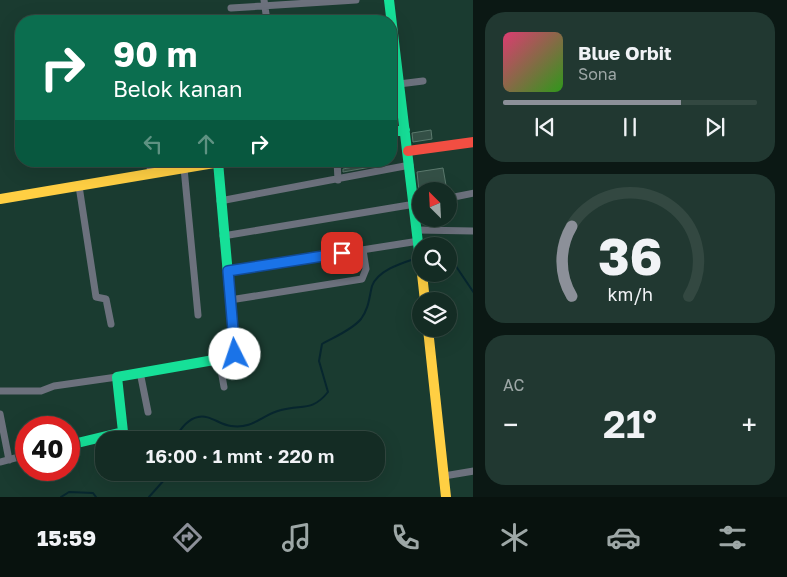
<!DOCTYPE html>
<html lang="id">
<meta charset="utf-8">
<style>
body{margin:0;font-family:"Golos Text",sans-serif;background:#213831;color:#f1f3f6;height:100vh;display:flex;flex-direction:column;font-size:19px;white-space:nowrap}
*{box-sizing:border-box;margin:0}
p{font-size:16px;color:#9da7a6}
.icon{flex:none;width:28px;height:28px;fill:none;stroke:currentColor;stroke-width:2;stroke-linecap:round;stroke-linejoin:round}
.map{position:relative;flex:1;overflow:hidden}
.side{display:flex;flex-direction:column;gap:12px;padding:12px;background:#0b1814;width:314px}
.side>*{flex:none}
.banner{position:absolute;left:15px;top:15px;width:382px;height:152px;border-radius:20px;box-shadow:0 5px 20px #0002,0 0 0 1px #334841;background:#0b6e4f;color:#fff;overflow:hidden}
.needle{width:32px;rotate:336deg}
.controls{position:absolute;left:412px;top:182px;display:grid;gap:10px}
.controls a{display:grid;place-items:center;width:45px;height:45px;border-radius:50%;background:#142c24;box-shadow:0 5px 20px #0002,0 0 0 1px #334841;font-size:25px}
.speed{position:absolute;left:15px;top:416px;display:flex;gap:10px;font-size:25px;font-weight:700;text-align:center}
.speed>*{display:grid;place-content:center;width:65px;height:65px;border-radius:50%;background:#142c24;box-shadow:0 5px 20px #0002,0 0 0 1px #334841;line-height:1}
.speed .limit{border:8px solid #d22;background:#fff;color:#111}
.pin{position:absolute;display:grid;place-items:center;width:42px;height:42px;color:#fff;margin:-21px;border-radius:10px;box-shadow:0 2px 8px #0006}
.me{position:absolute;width:55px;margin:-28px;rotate:356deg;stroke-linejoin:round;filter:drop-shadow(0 0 4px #0008)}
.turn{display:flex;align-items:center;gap:18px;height:105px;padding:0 15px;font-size:22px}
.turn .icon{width:65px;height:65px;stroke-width:2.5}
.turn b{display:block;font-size:35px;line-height:42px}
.lanes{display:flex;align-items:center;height:48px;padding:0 15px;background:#0003;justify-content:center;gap:25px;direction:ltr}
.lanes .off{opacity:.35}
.big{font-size:38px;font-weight:600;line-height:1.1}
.side .card{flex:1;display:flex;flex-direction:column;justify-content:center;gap:8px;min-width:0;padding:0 18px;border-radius:20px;background:#213831}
.side .dial{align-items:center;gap:0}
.dial svg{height:130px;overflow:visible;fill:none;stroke:#334841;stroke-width:7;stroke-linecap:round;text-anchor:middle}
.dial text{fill:#f1f3f6;stroke:none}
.song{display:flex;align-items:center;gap:15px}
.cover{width:60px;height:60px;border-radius:8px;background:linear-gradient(135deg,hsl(340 70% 55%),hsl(110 70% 35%))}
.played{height:5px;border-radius:2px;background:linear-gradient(90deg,#8c9099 70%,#334841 70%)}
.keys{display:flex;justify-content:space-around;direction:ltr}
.heat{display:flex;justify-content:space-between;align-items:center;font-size:28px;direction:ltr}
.trip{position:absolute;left:95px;top:431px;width:290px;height:50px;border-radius:20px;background:#142c24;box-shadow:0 5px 20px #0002,0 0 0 1px #334841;font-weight:600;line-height:50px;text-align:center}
.tab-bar{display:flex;height:80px;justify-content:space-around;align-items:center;background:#08120e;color:#9da7a6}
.tab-bar .icon{width:35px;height:35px}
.tab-bar .active{color:#8c9099}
.tab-bar b{font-size:22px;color:#f1f3f6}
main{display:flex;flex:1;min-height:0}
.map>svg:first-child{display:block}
</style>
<main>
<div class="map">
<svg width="474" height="497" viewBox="0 0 474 497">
<rect width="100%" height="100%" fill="#1a3b30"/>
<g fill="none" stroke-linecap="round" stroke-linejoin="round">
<path stroke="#07262e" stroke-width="2" d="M 449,256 L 474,293
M 174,440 C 179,431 187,419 198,417 C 209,414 220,425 231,426 C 254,429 261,415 281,410 C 302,404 312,412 328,392 L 319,361 L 322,344 C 334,337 352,330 361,319 C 369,308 369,298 372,286 C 378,270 402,263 417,258
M 61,497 L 69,492 L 93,493 L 96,497
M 149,497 L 165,479 L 166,472"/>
</g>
<path fill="#345046" stroke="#5b796d" d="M 431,130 L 432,139 L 413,142 L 412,133 Z
M 372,161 L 381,161 L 382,165 L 343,172 L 343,169 L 373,163 Z
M 443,168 L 447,191 L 419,191 L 417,172 Z"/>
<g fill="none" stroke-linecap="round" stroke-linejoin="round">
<path stroke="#6c717d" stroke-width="4" d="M 170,161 L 171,170"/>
<path stroke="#6c717d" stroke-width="7" d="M 264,0 L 267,21
M 231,8 L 356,0
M 391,85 L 423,81
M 149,161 L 151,173
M 337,161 L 338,180
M 184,168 L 198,315
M 79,186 L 96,297 L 106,299 L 111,324
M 449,198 L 474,193
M 220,201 L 410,165
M 417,230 L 474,231
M 223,236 L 421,203
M 228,271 L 419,241
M 230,300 L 362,279 L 366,269 L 363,250
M 219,359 L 224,387
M 140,372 L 148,412
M 0,391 L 41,391 L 54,386 L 117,377
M 0,414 L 9,460
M 0,462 L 26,455
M 444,476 L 474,471"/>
<path stroke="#16e098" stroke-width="10" d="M 389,0 L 421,268
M 391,132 L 405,130
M 69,445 L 123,432 L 117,377 L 231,357 L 235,354 L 218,162"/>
<path stroke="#ffcf43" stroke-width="10" d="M 0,199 L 226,161
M 422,274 L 425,301
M 428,329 L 446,497"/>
<path stroke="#f24e42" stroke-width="10" d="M 408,151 L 474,142"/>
</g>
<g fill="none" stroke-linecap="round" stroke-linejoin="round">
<defs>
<path id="route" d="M 235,354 L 228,271 L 342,253"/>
</defs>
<use href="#route" stroke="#114b97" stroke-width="12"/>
<use href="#route" stroke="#1a73e8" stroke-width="9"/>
</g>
</svg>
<div class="controls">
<a><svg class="needle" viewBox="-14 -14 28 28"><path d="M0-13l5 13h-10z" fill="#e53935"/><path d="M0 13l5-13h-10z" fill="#9da7a6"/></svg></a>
<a><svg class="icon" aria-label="search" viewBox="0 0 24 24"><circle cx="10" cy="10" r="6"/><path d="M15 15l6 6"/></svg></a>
<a><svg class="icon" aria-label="layers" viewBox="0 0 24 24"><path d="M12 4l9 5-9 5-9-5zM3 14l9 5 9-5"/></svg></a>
</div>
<div class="speed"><div class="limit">40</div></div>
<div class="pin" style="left:342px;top:253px;background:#d93025"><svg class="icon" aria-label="arrive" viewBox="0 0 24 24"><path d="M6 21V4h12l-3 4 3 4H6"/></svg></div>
<svg class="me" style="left:235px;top:354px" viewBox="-20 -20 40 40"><circle r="19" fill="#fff"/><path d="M0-13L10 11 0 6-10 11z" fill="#1a73e8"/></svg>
<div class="trip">16:00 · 1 mnt · 220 m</div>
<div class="banner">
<div class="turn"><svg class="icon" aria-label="right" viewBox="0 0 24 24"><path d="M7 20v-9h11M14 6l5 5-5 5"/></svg><div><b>90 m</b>Belok kanan</div></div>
<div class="lanes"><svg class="icon off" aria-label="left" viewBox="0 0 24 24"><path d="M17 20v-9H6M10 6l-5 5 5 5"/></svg><svg class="icon off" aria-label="ahead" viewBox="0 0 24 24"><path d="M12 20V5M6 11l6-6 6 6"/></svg><svg class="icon" aria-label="right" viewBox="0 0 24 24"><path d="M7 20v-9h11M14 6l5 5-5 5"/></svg></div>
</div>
</div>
<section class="side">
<div class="card">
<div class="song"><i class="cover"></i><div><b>Blue Orbit</b><p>Sona</p></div></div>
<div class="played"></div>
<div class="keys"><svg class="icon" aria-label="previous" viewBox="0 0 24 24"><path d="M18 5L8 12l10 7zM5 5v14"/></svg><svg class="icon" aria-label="pause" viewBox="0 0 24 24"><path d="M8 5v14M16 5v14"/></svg><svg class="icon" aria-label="next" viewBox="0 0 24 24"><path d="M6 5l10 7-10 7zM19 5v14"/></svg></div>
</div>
<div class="card dial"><svg viewBox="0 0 100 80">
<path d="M14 69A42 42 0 1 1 86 69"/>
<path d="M14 69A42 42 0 0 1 14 26" stroke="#8c9099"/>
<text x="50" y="56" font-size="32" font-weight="700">36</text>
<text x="50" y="72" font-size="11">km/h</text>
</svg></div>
<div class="card"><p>AC</p>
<div class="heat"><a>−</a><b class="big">21°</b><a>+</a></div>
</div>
</section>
</main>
<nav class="tab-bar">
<b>15:59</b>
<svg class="icon active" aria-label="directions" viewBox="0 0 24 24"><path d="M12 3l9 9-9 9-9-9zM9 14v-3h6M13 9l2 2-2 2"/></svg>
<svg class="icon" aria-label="music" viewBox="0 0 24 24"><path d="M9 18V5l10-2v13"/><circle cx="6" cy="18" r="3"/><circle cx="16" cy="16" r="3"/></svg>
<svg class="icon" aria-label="phone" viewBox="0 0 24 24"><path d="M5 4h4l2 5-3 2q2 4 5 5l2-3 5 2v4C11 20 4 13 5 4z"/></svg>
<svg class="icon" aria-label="climate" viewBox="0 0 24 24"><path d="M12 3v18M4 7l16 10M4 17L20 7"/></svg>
<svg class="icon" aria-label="car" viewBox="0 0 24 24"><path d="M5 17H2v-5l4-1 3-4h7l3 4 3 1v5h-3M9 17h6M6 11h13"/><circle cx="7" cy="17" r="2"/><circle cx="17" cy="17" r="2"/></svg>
<svg class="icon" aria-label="filters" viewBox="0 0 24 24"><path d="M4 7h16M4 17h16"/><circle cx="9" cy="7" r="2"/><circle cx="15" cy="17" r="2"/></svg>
</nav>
